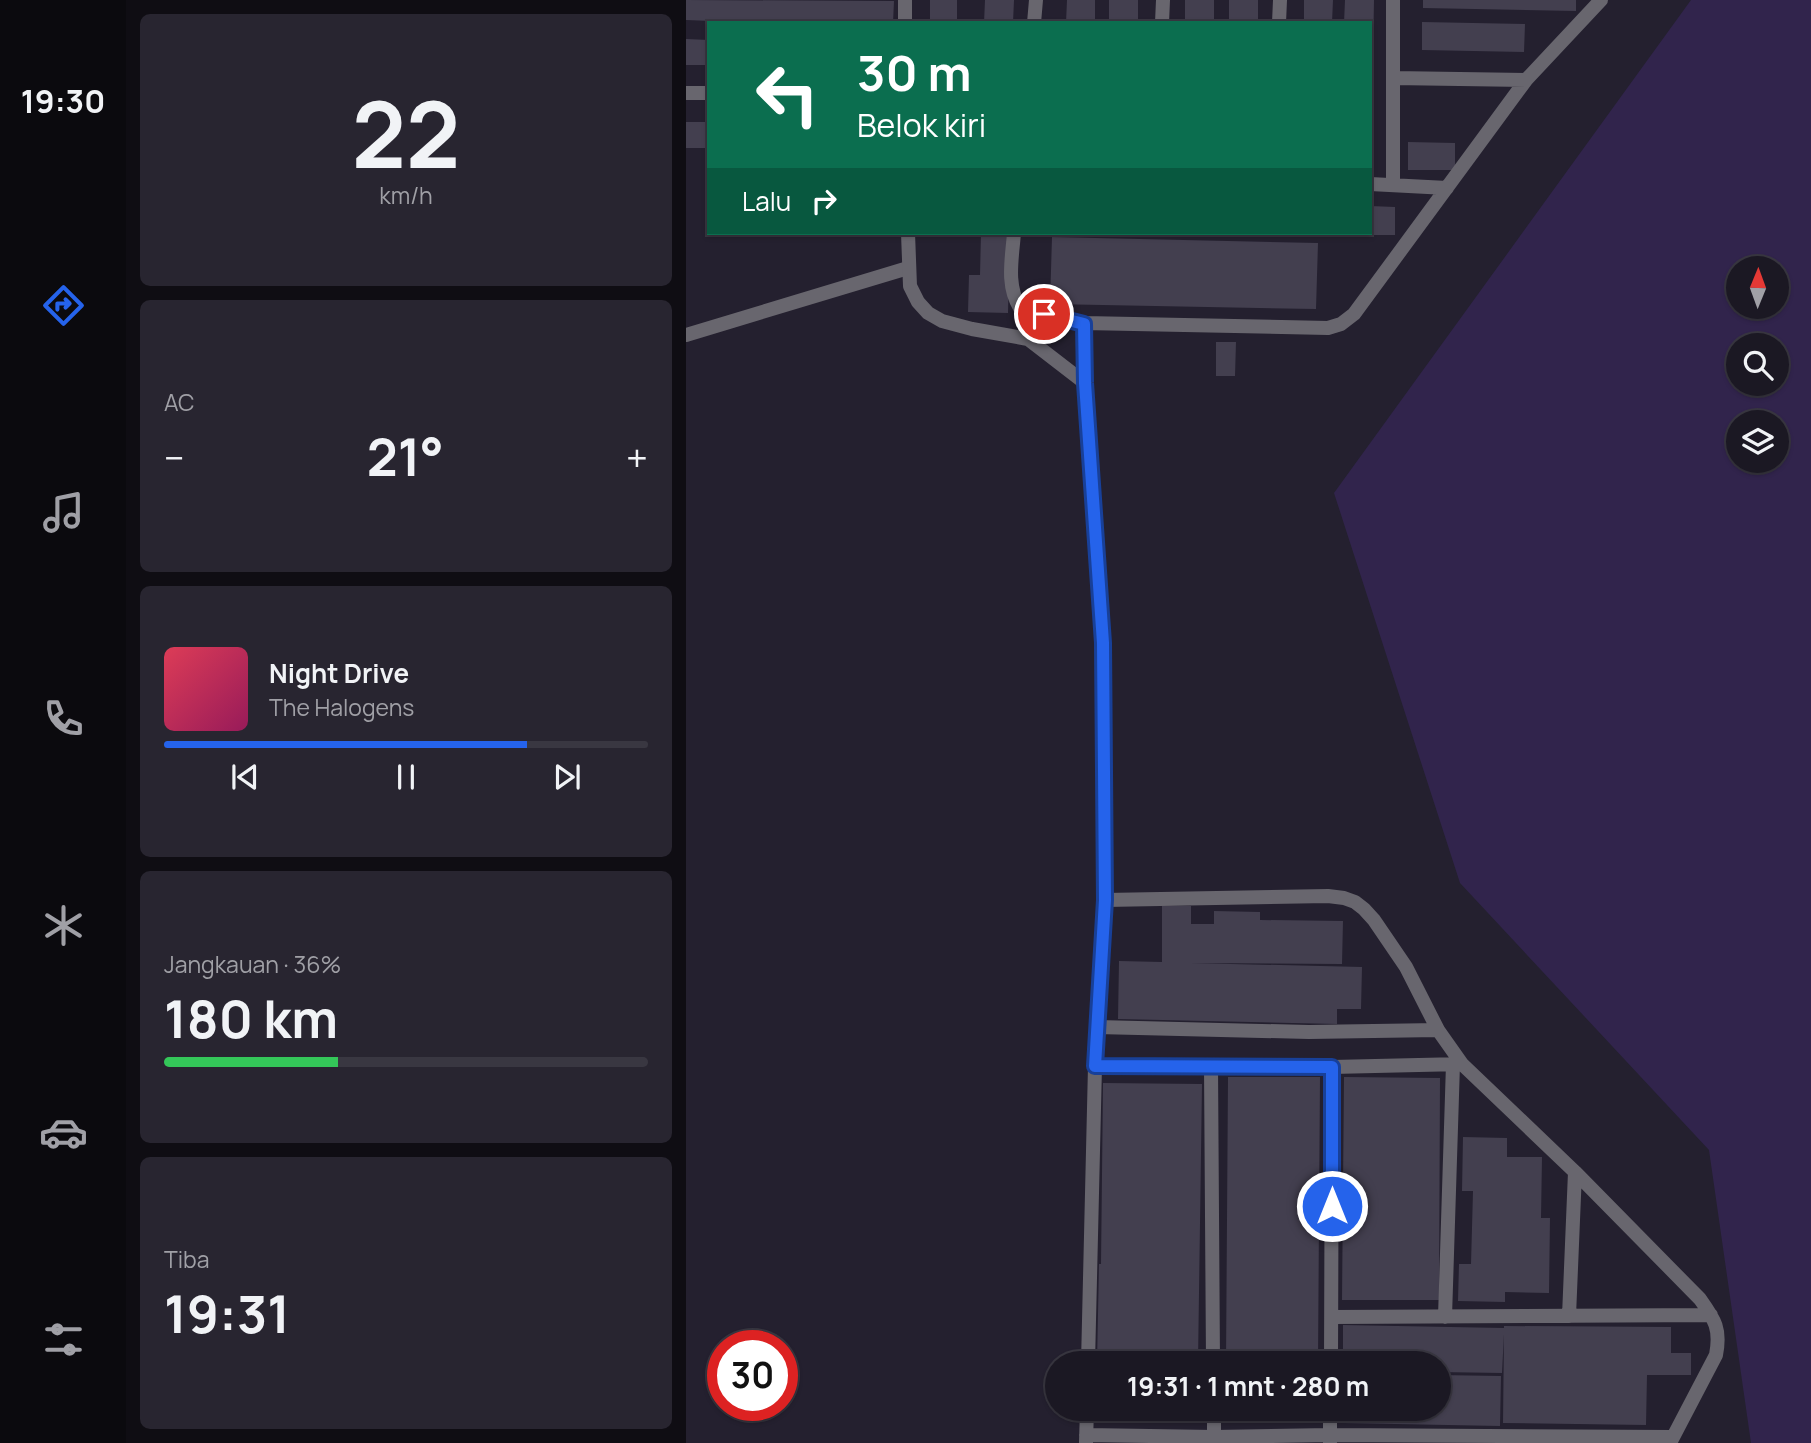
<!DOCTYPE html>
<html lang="id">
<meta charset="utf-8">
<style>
body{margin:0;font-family:Manrope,sans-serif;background:#282530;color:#f1f3f6;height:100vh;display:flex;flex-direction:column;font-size:26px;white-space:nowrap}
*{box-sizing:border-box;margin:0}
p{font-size:23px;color:#a0a0a6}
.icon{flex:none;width:38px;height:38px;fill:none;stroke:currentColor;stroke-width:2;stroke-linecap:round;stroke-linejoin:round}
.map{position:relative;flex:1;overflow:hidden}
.sheet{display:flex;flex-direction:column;gap:14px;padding:14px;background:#0f0d13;width:560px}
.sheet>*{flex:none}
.banner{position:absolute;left:21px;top:21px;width:665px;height:214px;border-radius:0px;box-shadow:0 2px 5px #0004,0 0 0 2px #393741;background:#0b6e4f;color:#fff;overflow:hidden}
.needle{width:46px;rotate:1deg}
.buttons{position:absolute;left:1040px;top:256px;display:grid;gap:14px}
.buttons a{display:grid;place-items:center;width:63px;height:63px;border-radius:50%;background:#1b1823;box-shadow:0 2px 5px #0004,0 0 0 2px #393741;font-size:35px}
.speed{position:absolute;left:21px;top:1330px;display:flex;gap:14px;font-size:35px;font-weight:700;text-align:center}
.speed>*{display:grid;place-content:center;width:91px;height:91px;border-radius:50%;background:#1b1823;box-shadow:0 2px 5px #0004,0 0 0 2px #393741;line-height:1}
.speed .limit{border:10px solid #d22;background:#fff;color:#111}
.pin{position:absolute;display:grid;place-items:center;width:60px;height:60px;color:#fff;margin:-30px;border:4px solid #fff;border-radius:50%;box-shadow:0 2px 7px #0007}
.me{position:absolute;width:77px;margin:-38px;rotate:0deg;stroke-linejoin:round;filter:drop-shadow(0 0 5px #0008)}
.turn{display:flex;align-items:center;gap:24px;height:147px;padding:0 35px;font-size:32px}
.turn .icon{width:91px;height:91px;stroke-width:2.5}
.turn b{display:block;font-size:49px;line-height:60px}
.then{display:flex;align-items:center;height:66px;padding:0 35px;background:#0003;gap:14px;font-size:26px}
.big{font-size:52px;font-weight:700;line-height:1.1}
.sheet .tile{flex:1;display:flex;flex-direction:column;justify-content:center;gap:10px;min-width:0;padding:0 24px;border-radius:10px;background:#282530}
.sheet .dial{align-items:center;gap:0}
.dial b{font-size:91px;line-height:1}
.song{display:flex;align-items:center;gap:21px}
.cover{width:84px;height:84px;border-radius:10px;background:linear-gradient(135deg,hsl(350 70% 55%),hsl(330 70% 35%))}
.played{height:7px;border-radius:4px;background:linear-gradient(90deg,#2563eb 75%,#393741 75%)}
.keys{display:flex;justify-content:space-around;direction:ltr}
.heat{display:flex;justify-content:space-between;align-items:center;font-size:38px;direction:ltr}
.charge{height:10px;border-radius:5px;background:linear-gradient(90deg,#34c759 36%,#393741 0)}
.trip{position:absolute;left:359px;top:1351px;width:406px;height:70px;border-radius:35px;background:#1b1823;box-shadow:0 2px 5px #0004,0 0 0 2px #393741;font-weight:700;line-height:70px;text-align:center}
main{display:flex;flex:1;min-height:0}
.menu{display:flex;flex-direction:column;width:126px;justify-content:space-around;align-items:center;background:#0b0a0e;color:#a0a0a6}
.menu .icon{width:49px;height:49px}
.menu .current{color:#2563eb}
.menu b{font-size:32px;color:#f1f3f6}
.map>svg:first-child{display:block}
</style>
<main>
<nav class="menu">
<b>19:30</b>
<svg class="icon current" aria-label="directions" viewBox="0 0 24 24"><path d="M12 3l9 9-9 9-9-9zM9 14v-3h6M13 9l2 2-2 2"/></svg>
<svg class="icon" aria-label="music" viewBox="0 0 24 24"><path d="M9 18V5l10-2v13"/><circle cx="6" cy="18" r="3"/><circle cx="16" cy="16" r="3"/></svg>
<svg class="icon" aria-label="phone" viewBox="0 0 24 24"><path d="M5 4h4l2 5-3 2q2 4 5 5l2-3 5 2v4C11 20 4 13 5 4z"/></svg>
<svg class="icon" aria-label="climate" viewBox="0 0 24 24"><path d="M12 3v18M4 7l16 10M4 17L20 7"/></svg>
<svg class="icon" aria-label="car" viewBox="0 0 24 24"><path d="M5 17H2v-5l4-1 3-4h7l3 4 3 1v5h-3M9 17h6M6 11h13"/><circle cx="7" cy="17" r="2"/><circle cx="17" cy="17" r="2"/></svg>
<svg class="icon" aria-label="filters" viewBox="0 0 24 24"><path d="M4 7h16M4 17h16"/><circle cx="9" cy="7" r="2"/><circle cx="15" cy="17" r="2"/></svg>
</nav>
<section class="sheet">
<div class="tile dial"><b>22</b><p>km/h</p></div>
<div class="tile"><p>AC</p>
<div class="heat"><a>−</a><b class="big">21°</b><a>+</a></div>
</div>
<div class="tile">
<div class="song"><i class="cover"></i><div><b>Night Drive</b><p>The Halogens</p></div></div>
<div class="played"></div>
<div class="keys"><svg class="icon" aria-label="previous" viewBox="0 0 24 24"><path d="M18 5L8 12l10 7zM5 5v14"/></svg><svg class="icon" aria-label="pause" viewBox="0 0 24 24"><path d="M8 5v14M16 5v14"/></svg><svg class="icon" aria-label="next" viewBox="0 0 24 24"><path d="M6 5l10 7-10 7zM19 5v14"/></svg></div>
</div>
<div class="tile"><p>Jangkauan · 36%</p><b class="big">180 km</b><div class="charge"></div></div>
<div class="tile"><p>Tiba</p><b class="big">19:31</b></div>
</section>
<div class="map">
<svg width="1125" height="1443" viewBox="0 0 1125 1443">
<rect width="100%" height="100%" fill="#24202f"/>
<path fill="#31244c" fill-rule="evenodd" d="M 1005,0 L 1125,0 L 1125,1443 L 1065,1443 L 1023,1150 L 774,883 L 648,493 ZM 1052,268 L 1090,268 L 1090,306 L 1052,306 ZM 1052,345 L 1090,345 L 1090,383 L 1052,383 ZM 1052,422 L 1090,422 L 1090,460 L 1052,460 Z"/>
<path fill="#433f4f" d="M 0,0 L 208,1 L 207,23 L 79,23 L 0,20 Z
M 244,0 L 271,0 L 271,23 L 244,23 Z
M 299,0 L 328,0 L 327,23 L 298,23 Z
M 381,0 L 409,0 L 409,23 L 380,23 Z
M 423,0 L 452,0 L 452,23 L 423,23 Z
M 499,0 L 528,0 L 528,23 L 499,23 Z
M 543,0 L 572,0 L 572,23 L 543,23 Z
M 618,0 L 647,0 L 646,23 L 618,23 Z
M 659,0 L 688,0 L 687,56 L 684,56 L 684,23 L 658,23 Z
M 737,0 L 890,0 L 890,11 L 737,8 Z
M 736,22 L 839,24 L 838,52 L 736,50 Z
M 0,39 L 23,40 L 23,65 L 0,65 Z
M 0,122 L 23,122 L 23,148 L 0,148 Z
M 722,142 L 769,143 L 769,170 L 722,170 Z
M 684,206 L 709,207 L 709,235 L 684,235 Z
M 295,233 L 324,233 L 322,313 L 282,312 L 283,275 L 294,275 Z
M 366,237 L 632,243 L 630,309 L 364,304 Z
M 530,342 L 550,342 L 549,376 L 530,376 Z
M 476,906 L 505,906 L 505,924 L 528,924 L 528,911 L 574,912 L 574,920 L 657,921 L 656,964 L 504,963 L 676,967 L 675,1009 L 651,1009 L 651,1024 L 432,1019 L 433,961 L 476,962 Z
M 542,1077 L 634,1077 L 632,1363 L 540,1363 Z
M 658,1077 L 754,1078 L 753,1300 L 656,1300 Z
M 417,1083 L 516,1084 L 512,1363 L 411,1363 L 413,1264 L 415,1264 Z
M 777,1137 L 821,1138 L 821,1157 L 856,1157 L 855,1218 L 864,1218 L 863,1293 L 819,1292 L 819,1302 L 772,1301 L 773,1264 L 785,1264 L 787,1191 L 776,1191 Z
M 657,1325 L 818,1328 L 818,1326 L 985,1327 L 985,1353 L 1005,1353 L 1005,1375 L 961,1375 L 960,1425 L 817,1423 L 818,1334 L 816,1373 L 752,1372 L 752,1363 L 657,1363 Z
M 752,1375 L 815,1376 L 814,1426 L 656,1423 L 656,1409 L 752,1409 Z
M 411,1409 L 511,1409 L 511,1421 L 410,1419 Z"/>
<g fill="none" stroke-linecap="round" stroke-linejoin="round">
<path stroke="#68666e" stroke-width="14" d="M 0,335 L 222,268"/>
<path stroke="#68666e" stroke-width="14" d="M 219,0 L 219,23
M 348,23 L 350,0
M 476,23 L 477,0
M 593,23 L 594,0
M 707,78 L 840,80
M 0,93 L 23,93
M 684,184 L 761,188
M 707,184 L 707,0
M 222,233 L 224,286 L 232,302 L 242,313 L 256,321 L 286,329 L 342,339 L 399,383
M 328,233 C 326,259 320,285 334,308 L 398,323 L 642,328 L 655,324 L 668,314 L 840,80 L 915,0
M 398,323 L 399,383 L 417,643 L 419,900
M 342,339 L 358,314
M 411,1027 L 623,1032 L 752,1030
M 409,1066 L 646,1067 L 776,1064
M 525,1066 L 527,1363
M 883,1316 L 889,1172
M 646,1317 L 1025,1315
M 759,1317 L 767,1064
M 402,1363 L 409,1066 L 419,900 L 642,896 L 658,898 L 669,902 L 678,909 L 688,920 L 720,967 L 752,1030 L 776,1064 L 889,1172 L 1014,1299 C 1029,1320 1035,1329 1030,1355 L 984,1443
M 645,1363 L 646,1067
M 528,1409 L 528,1437
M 400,1435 L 528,1437 L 644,1435 L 986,1437
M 400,1442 L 401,1409
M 644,1442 L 644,1409"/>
</g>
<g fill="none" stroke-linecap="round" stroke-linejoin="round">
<defs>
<path id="route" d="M 358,314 L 398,324 L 399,383 L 417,643 L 419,900 L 409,1066 L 646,1067 L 646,1206"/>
</defs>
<use href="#route" stroke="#184099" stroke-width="18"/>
<use href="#route" stroke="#2563eb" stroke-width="12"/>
</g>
</svg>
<div class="buttons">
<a><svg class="needle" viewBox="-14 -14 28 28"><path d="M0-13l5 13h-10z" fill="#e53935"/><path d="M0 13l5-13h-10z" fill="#a0a0a6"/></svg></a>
<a><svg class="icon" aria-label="search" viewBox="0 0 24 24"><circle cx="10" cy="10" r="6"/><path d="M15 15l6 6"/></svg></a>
<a><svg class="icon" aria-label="layers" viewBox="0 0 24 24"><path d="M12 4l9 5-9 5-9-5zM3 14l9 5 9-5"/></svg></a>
</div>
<div class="speed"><div class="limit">30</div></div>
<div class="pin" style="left:358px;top:314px;background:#d93025"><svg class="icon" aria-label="arrive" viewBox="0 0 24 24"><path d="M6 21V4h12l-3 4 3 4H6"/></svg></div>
<svg class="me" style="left:646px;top:1206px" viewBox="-20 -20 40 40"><circle r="17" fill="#2563eb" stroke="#fff" stroke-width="3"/><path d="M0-11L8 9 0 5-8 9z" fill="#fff"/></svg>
<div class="trip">19:31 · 1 mnt · 280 m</div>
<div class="banner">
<div class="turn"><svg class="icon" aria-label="left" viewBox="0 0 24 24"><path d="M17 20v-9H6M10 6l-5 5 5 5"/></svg><div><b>30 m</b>Belok kiri</div></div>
<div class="then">Lalu<svg class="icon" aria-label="right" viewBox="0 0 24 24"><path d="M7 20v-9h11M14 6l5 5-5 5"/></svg></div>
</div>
</div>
</main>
